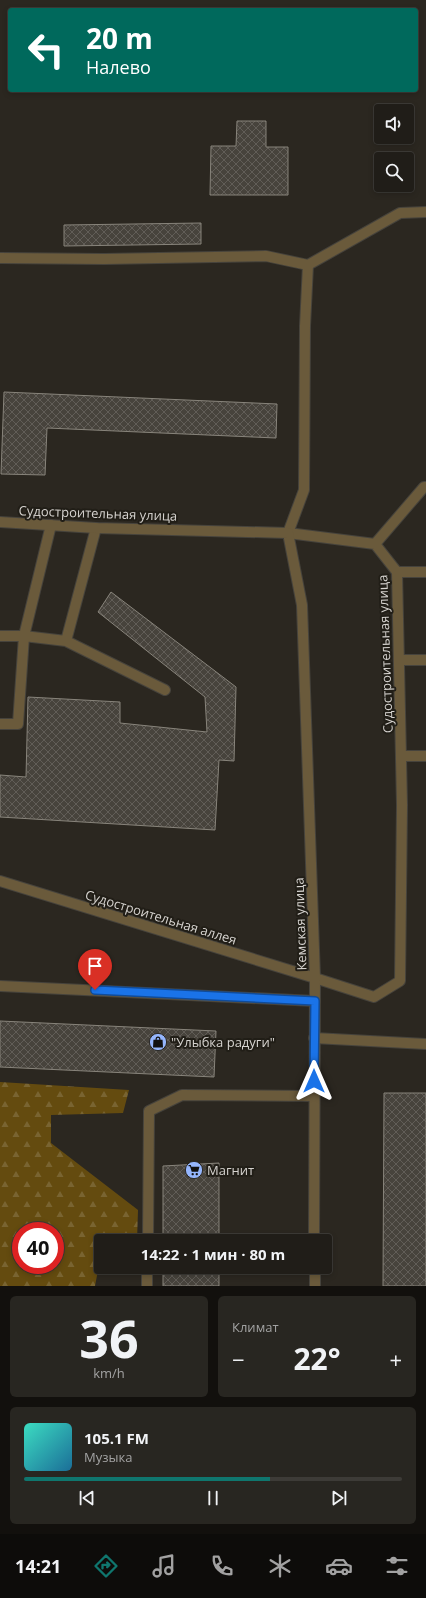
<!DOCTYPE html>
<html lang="ru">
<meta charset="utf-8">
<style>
body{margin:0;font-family:"Open Sans",sans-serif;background:#282621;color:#f1f3f6;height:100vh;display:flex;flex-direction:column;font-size:15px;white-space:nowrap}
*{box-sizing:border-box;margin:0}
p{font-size:13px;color:#a2a2a2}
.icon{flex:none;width:22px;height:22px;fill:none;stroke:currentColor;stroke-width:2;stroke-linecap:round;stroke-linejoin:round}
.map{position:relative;height:1286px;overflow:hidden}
.drawer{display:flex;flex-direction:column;gap:10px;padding:10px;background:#12100d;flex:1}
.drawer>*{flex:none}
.guide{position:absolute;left:8px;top:8px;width:410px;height:84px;border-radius:4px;box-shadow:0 2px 6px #0003,0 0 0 1px #3d3b37;background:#00695c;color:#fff;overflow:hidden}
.controls{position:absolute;left:374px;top:104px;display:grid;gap:8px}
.controls a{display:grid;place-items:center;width:40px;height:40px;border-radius:4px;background:#201d18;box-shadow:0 2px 6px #0003,0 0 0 1px #3d3b37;font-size:20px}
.speed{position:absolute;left:12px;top:1222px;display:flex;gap:8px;font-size:20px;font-weight:700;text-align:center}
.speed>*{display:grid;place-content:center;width:52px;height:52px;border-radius:50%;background:#201d18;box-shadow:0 2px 6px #0003,0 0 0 1px #3d3b37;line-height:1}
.speed .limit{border:6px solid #d22;background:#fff;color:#111}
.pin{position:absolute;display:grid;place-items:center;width:34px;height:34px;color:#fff;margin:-41px -17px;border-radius:50% 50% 50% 0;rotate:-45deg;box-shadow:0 0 4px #0007}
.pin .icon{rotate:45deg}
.me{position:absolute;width:44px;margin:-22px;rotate:0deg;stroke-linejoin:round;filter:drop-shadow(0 0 3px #0008)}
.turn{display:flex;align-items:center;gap:14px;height:84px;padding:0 12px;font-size:18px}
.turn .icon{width:52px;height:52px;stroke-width:2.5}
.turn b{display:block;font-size:28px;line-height:34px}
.big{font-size:30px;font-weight:700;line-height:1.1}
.drawer .card{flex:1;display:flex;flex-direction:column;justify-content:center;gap:6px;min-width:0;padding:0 14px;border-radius:6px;background:#282621}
.drawer .dial{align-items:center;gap:0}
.dial b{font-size:52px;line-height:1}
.song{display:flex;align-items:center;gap:12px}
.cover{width:48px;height:48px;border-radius:6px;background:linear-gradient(135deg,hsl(170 70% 55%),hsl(200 70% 35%))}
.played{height:4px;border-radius:2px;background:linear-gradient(90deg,#0f766e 65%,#3d3b37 65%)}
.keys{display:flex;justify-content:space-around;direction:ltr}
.heat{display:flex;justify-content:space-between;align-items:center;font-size:22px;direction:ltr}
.drawer .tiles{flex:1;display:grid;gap:10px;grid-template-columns:1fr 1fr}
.card:last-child{grid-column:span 2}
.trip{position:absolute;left:94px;top:1234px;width:238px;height:40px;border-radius:4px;background:#201d18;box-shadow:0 2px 6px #0003,0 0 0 1px #3d3b37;font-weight:700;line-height:40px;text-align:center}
.tab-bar{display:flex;height:64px;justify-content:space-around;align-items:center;background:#0d0c0a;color:#a2a2a2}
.tab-bar .icon{width:28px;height:28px}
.tab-bar .on{color:#0f766e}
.tab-bar b{font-size:18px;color:#f1f3f6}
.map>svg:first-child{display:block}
</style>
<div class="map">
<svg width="426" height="1286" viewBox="0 0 426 1286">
<defs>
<pattern id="forest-firs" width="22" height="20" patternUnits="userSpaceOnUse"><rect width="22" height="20" fill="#644b0f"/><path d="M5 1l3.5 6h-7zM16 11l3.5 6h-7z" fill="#796431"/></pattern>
<pattern id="building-cross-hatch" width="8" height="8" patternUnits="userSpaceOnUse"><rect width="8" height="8" fill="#47433c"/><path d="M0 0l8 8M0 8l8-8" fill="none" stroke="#615d57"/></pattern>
</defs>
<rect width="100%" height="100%" fill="#2b2720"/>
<path fill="url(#forest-firs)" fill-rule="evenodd" d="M 0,1082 L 129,1090 L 123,1113 L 51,1115 L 51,1143 L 138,1210 L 137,1241 L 101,1241 L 101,1264 L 99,1265 L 95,1286 L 0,1286 ZM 21,1231 L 55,1231 L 55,1265 L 21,1265 Z"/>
<path fill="url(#building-cross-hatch)" stroke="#88847b" d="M 237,121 L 266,121 L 266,147 L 288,147 L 288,195 L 210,195 L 211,146 L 236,146 Z
M 201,223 L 201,244 L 64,246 L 64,225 Z
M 4,392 L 277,404 L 276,438 L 47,428 L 45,475 L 1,474 Z
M 111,592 L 236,687 L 234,761 L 219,760 L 215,830 L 0,817 L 0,775 L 26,777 L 28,697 L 120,702 L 120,723 L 207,732 L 205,697 L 98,612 Z
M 0,1021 L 216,1031 L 214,1077 L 0,1067 Z
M 384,1093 L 426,1093 L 426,1286 L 383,1286 Z
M 219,1163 L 219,1241 L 163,1241 L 163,1166 Z
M 163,1267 L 219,1267 L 219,1286 L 163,1286 Z"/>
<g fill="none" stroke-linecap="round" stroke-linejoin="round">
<defs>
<path id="service" d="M 0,258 L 104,259 L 266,256 L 308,265 L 400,213 L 426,212
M 308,265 L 305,326 L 304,490 L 288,533 L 375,544 L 397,572 L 402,805 L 400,981 L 374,997 L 315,978
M 375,544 L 424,487 L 426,487
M 397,572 L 426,572
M 0,636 L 24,636 L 66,641 L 165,690
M 66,641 L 96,528
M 400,660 L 426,660
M 0,724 L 18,724 L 24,636 L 51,525
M 402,756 L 426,756
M 0,986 L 315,1001
M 148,1241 L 149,1111 L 182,1095 L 314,1096
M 147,1286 L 147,1267"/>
<path id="minor" d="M 314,1038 L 426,1044"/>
<path id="tertiary" d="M 0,522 L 96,528 L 288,533 L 302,605 L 315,978 L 314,1241
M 0,881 L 315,978
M 315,1267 L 315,1286"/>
</defs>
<use href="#service" stroke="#46433c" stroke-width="12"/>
<use href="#minor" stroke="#46433c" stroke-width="12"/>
<use href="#tertiary" stroke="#46433c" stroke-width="12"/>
<use href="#service" stroke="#6a5a3b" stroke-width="10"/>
<use href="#minor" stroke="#6a5a3b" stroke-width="10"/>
<use href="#tertiary" stroke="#6a5a3b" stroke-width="10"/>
</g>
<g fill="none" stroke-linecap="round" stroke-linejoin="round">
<defs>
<path id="route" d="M 95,990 L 315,1001 L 314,1081"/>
</defs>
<use href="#route" stroke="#114b97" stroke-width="10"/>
<use href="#route" stroke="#1a73e8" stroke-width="7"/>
</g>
<defs>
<symbol id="shop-disc" viewBox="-11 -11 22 22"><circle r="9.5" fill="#95b6fd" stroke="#211e17"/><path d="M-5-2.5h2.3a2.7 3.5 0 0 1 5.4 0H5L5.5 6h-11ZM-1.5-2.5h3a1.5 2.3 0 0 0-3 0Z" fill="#111"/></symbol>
<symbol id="supermarket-disc" viewBox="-11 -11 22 22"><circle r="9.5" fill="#95b6fd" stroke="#211e17"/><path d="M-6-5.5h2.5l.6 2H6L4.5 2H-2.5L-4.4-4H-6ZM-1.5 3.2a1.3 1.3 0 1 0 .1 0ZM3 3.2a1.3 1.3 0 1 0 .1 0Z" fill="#111"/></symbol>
</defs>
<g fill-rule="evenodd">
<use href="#shop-disc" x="148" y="1032" width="20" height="20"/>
<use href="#supermarket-disc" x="184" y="1160" width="20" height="20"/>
</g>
<g text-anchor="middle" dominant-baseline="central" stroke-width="4" stroke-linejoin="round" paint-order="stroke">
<g font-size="13" fill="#d6d3cf" stroke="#211e17">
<text transform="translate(98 513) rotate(2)">Судостроительная улица</text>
<text transform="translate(385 654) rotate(-92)">Судостроительная улица</text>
<text transform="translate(161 917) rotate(17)">Судостроительная аллея</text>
<text transform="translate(300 924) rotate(-92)">Кемская улица</text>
</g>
<g font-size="13" fill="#d6d3cf" stroke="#211e17" text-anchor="start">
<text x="171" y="1042">"Улыбка радуги"</text>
<text x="207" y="1170">Магнит</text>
</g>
</g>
</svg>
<div class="controls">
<a><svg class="icon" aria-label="sound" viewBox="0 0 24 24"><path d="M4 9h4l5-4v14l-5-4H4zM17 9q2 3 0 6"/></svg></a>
<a><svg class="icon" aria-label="search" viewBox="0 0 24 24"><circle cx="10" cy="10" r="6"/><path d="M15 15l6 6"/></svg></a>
</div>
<div class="speed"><div class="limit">40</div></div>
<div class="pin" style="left:95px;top:990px;background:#d93025"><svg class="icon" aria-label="arrive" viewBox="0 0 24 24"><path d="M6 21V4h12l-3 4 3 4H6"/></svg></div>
<svg class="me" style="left:314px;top:1081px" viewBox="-20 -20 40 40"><path d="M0-17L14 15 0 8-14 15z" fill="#1a73e8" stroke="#fff" stroke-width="4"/></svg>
<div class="trip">14:22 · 1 мин · 80 m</div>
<div class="guide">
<div class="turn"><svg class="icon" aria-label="left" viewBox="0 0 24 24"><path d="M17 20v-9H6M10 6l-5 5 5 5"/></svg><div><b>20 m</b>Налево</div></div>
</div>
</div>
<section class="drawer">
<div class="tiles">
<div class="card dial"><b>36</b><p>km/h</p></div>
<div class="card"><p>Климат</p>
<div class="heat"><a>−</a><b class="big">22°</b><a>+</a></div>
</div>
<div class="card">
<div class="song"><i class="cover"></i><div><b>105.1 FM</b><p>Музыка</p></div></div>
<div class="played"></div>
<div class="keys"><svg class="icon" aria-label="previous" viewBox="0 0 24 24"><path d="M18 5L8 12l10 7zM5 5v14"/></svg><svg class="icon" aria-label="pause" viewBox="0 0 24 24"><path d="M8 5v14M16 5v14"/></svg><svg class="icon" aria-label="next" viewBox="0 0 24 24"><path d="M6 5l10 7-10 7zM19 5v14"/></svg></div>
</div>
</div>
</section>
<nav class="tab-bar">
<b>14:21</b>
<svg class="icon on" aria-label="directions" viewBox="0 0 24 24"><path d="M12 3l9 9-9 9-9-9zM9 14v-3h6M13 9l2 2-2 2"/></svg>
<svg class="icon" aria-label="music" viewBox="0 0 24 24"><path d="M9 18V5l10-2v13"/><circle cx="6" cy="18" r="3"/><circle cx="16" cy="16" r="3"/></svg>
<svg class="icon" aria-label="phone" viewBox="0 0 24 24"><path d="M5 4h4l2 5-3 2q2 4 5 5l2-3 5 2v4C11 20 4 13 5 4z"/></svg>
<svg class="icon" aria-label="climate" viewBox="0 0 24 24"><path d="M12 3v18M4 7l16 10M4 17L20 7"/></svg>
<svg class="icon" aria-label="car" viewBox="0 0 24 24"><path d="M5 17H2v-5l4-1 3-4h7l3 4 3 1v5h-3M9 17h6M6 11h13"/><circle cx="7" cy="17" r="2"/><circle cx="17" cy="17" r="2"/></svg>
<svg class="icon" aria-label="filters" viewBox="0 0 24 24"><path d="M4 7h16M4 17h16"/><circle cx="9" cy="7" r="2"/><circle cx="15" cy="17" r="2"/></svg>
</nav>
